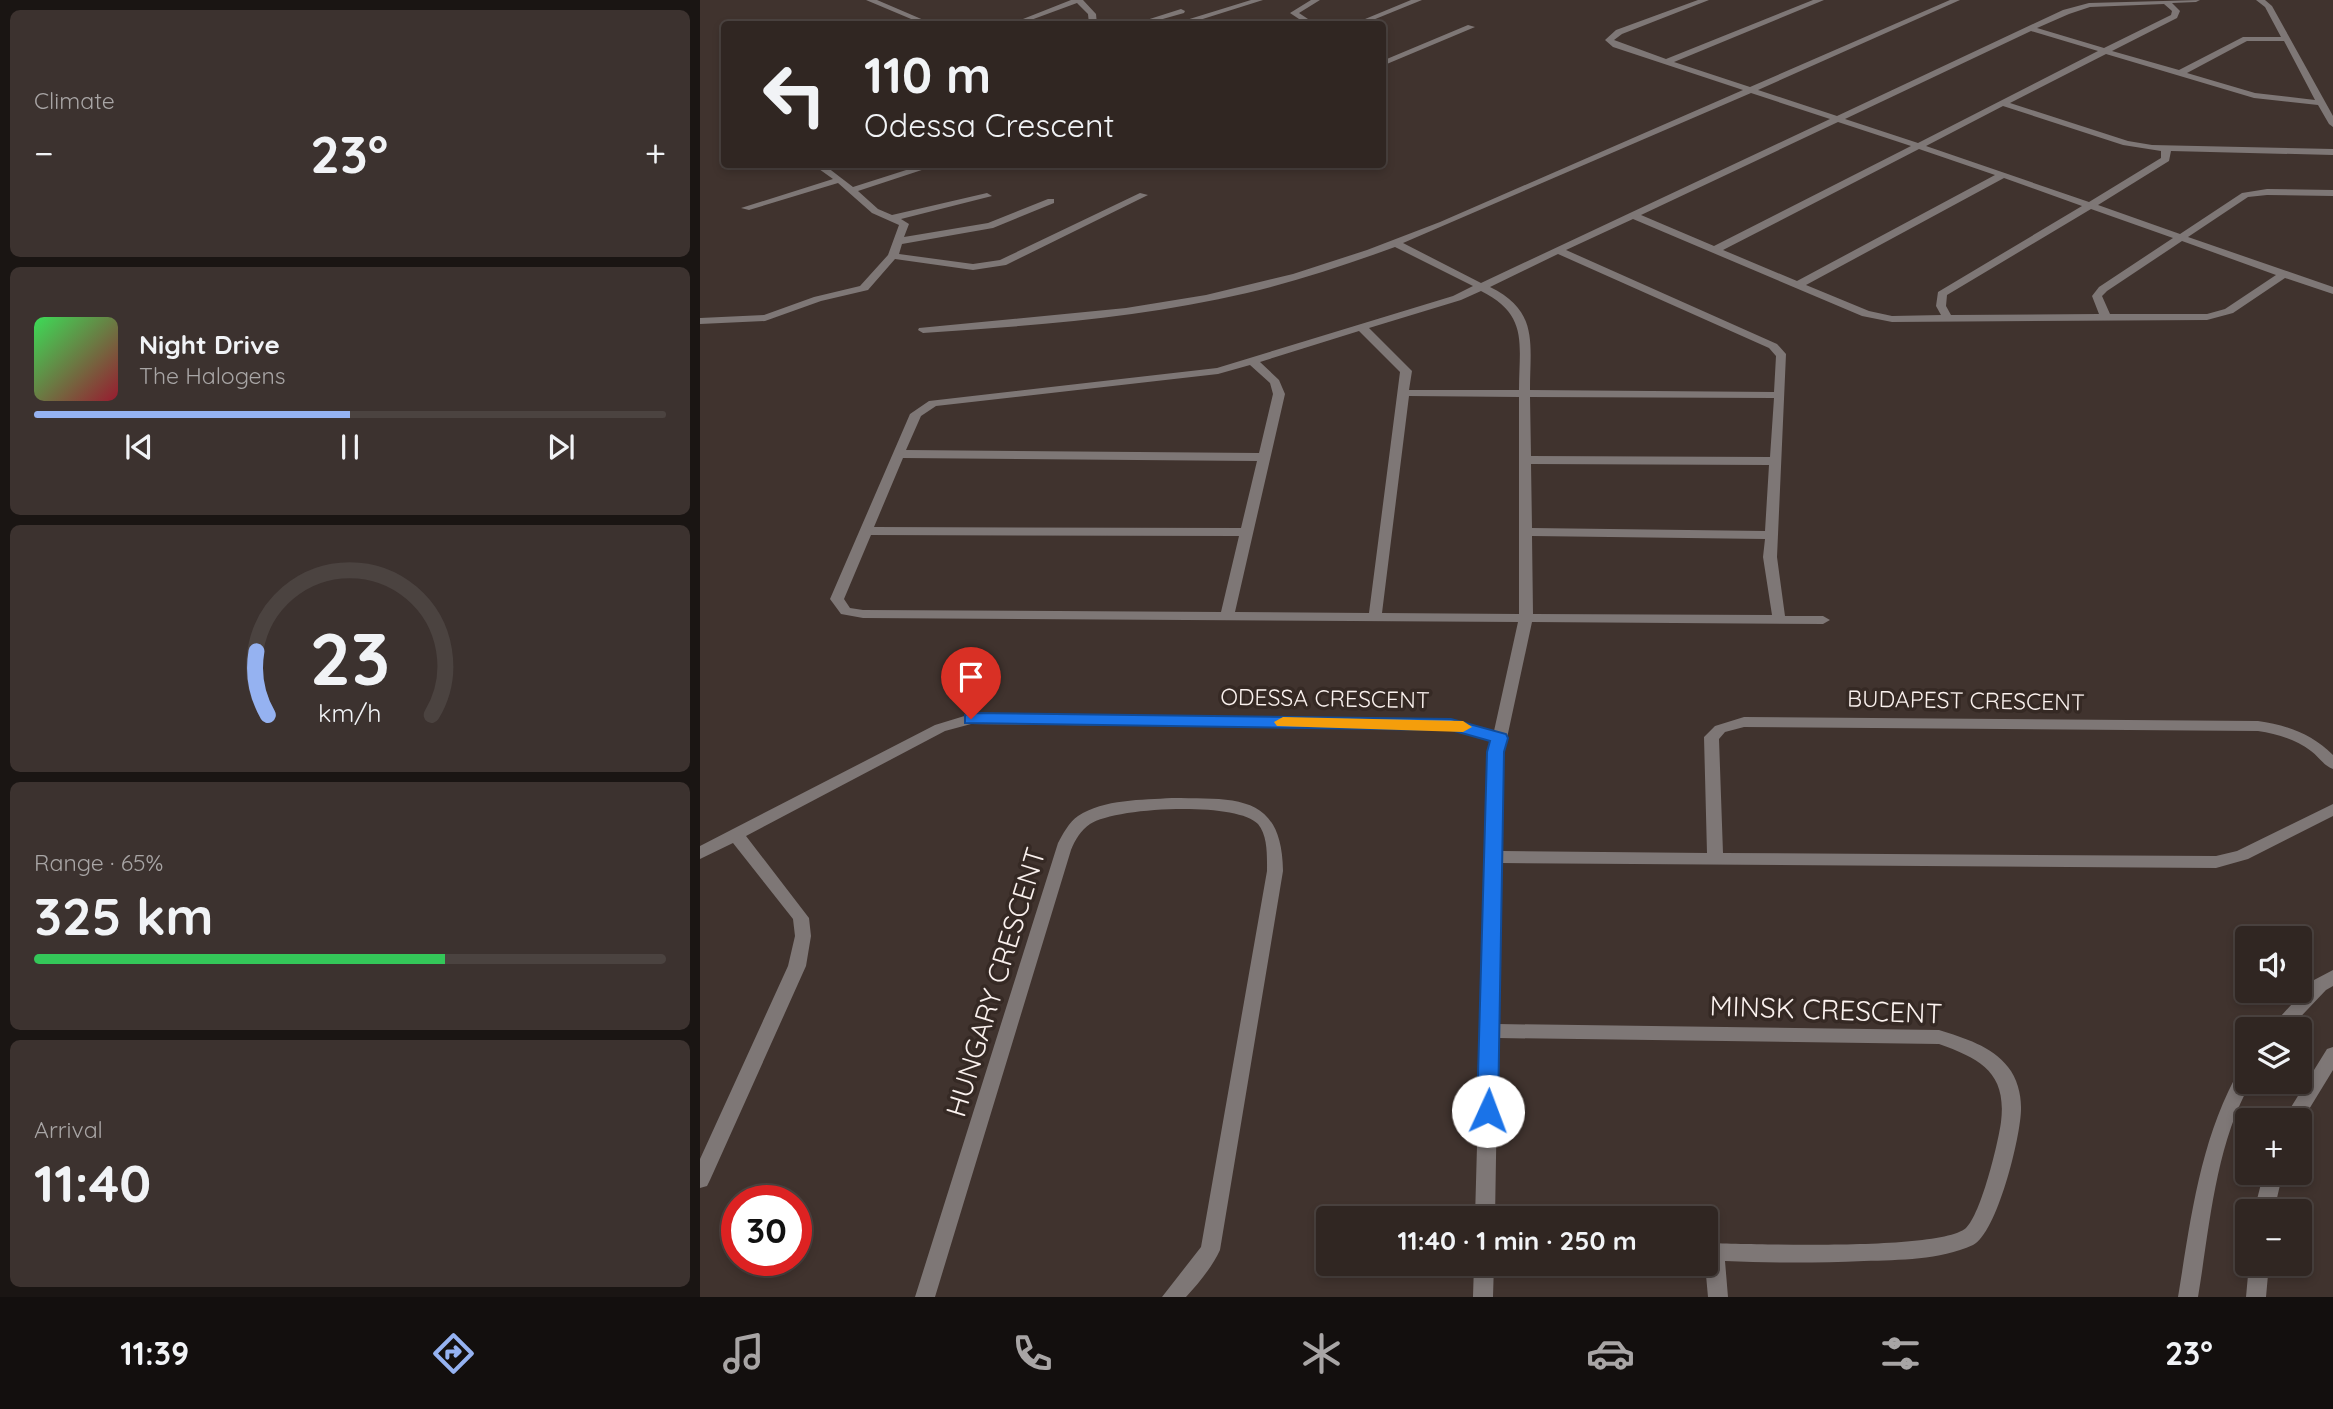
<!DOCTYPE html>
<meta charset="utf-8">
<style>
body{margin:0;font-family:Quicksand,sans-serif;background:#3c322f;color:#f1f3f6;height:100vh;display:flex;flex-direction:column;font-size:26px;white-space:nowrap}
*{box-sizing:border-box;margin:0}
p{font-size:23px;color:#a8a5a5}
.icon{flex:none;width:38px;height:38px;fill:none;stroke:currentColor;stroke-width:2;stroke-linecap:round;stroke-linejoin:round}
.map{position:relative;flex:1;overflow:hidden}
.side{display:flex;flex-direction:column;gap:10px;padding:10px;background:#1a1513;width:700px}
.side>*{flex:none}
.banner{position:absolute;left:21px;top:21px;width:665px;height:147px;border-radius:7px;box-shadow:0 4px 10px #0003,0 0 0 2px #4b4340;background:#302622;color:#f1f3f6;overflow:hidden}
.tools{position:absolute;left:1535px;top:926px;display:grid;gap:14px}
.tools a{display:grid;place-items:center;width:77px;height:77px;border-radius:7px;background:#302622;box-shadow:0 4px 10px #0003,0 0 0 2px #4b4340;font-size:35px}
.speed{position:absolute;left:21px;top:1185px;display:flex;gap:14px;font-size:35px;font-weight:700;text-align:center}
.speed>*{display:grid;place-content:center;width:91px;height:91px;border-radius:50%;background:#302622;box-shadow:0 4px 10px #0003,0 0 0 2px #4b4340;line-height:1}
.speed .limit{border:10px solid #d22;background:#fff;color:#111}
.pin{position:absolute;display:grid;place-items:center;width:60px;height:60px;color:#fff;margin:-72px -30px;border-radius:50% 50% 50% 0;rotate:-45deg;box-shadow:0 0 7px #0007}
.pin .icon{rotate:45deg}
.me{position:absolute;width:77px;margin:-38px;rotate:2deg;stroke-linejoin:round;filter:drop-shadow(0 0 5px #0008)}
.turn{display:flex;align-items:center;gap:24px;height:147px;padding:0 28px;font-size:32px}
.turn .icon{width:91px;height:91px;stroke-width:2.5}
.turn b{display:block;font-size:49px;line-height:60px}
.big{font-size:52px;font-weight:800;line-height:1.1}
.side .card{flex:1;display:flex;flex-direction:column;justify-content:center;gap:10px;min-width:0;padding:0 24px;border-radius:10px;background:#3c322f}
.side .dial{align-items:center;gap:0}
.dial svg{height:182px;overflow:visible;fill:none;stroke:#4b4340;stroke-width:7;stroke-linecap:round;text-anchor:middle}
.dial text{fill:#f1f3f6;stroke:none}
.song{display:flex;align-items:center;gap:21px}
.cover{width:84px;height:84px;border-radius:10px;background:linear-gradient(135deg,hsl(130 70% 55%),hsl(350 70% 35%))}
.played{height:7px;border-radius:4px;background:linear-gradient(90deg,#95b2f1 50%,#4b4340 50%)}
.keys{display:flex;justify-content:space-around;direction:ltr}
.heat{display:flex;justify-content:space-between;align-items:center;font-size:38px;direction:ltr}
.charge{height:10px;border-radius:5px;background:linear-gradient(90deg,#34c759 65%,#4b4340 0)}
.trip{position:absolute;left:616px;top:1206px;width:402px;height:70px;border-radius:7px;background:#302622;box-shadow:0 4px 10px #0003,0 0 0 2px #4b4340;font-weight:800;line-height:70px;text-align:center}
.tabs{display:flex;height:112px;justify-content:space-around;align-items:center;background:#130f0e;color:#a8a5a5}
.tabs .icon{width:49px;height:49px}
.tabs .current{color:#95b2f1}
.tabs b{font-size:32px;color:#f1f3f6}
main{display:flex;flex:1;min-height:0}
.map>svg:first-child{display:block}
</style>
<main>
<section class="side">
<div class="card"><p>Climate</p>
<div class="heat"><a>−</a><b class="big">23°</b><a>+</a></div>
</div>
<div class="card">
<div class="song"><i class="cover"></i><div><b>Night Drive</b><p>The Halogens</p></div></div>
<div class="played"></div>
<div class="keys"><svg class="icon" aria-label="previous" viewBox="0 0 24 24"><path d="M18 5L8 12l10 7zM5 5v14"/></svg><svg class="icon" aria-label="pause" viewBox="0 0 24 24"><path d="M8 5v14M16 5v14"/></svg><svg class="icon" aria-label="next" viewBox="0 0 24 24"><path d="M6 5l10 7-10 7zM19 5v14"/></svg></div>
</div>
<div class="card dial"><svg viewBox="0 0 100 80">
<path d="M14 69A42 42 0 1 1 86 69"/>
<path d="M14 69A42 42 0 0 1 9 41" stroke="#95b2f1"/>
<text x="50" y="56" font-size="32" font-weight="700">23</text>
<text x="50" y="72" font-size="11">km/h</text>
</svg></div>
<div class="card"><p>Range · 65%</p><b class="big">325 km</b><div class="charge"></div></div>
<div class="card"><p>Arrival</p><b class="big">11:40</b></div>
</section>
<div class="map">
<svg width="1633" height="1297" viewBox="0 0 1633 1297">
<rect width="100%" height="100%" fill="#40332e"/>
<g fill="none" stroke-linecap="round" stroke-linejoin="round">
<path fill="#7e7776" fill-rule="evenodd" d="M 166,0 L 177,0 L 233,24 L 223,24 Z
M 371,0 L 383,0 L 396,14 L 397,24 L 389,24 L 388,14 L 377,3 L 320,24 L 310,24 Z
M 551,0 L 563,0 L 490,23 L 483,21 Z
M 611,0 L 620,0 L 599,13 L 611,21 L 607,24 L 599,24 L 602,21 L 590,13 Z
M 711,0 L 722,0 L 663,24 L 653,24 Z
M 998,0 L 1009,0 L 922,34 L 914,40 L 966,59 L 1113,0 L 1124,0 L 974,62 L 1050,87 L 1250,0 L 1260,0 L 1058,90 L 1137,116 L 1363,10 L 1389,3 L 1500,0 L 1496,2 L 1472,3 L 1480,11 L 1477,18 L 1412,51 L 1479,70 L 1543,37 L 1581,37 L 1565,7 L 1556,0 L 1565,0 L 1572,6 L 1633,116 L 1633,127 L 1629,124 L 1618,105 L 1554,98 L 1406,54 L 1310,103 L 1428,141 L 1452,145 L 1633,149 L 1633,155 L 1471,151 L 1469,161 L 1398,205 L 1480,234 L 1542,193 L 1567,189 L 1633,190 L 1633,196 L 1567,195 L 1548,197 L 1488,237 L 1633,287 L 1633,294 L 1585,278 L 1533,313 L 1507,320 L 1192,322 L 1162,316 L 933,219 L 866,250 L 1077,344 L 1086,354 L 1077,557 L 1085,616 L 1123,616 L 1130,620 L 1123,624 L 832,622 L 804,752 L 802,851 L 1007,853 L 1004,737 L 1015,726 L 1044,717 L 1558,721 C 1587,725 1612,734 1633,755 L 1633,769 C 1624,766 1619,757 1611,751 C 1595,739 1577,734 1558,731 L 1044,727 L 1025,732 L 1019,739 L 1023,853 L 1516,856 L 1537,851 L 1633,804 L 1633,816 L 1548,859 L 1516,868 L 801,863 L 798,1024 L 1239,1030 C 1264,1038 1292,1046 1308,1067 C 1317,1078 1321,1094 1321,1107 C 1322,1133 1297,1234 1273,1245 C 1239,1260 1200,1260 1164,1261 C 1117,1263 1071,1263 1025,1261 L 1028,1297 L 1008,1297 L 1005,1264 L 1006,1243 C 1049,1244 1240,1251 1266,1228 C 1281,1214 1298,1144 1301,1122 C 1307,1073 1281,1059 1239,1044 L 798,1038 L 795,1218 L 775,1218 L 788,752 L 792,741 L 751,729 L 271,724 L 245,731 L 46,836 L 109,918 L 111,936 L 106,966 L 10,1180 L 7,1186 L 0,1188 L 0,1159 L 88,966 L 95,936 L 93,919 L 33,843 L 0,859 L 0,846 L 235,725 L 271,714 L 751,719 L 794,731 L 818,622 L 163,618 L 141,614 L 130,599 L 210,414 L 229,401 L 517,368 L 753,296 L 773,286 L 695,247 C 646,265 597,281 547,293 C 440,318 331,326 223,333 L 218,330 L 219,328 L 426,308 L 506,295 L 593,274 L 667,250 L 740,222 L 1043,90 L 913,47 L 905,40 L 916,30 ZM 1464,4 L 1472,11 L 1471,15 L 1404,48 L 1337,28 L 1369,14 L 1390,7 ZM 1331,31 L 1398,51 L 1218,143 L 1145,119 ZM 1547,41 L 1584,41 L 1615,100 L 1555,93 L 1487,73 ZM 1051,93 L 1130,119 L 781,283 L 703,243 ZM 1303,106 L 1423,145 L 1461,151 L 1461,158 L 1389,202 L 1226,146 ZM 1138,122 L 1211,146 L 1014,246 L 941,215 ZM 1219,149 L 1295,175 L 1097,281 L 1023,250 ZM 1304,178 L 1382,206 L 1238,292 L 1236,306 L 1241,315 L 1192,316 L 1169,311 L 1106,285 ZM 1391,209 L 1473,238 L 1399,287 L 1392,296 L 1399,314 L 1251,315 L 1246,306 L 1247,295 ZM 1482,241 L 1576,275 L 1525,309 L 1507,314 L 1410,314 L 1402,296 L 1407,291 ZM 858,254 L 1069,348 L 1076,356 L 1074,392 L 830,390 C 830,343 839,311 790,287 ZM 781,291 C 829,315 819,344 819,390 L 709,390 L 712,371 L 669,328 L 761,300 ZM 659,331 L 700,372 L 669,613 L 535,612 L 585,394 L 579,380 L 560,362 ZM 550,365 L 570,383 L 573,394 L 559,453 L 206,450 L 221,416 L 236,406 L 518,374 ZM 709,396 L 819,397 L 819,614 L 682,613 ZM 830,397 L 1074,398 L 1070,457 L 831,456 ZM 203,458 L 557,461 L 541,528 L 174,527 ZM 831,464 L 1069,465 L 1065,531 L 832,528 ZM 171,535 L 539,536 L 521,612 L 163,610 L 150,608 L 144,599 ZM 832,536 L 1065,539 L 1063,557 L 1072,615 L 833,614 Z
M 481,9 L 485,11 L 484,13 L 445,24 L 434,24 Z
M 768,25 L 775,27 L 682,66 L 682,61 Z
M 112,164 L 123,164 L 153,187 L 225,164 L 240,164 L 158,191 L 178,209 L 192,215 L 287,193 L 292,196 L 201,219 L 209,224 L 204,237 L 288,223 L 348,199 L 354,199 L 354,203 L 293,228 L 202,244 L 199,254 L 273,264 L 300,260 L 440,193 L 448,195 L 306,265 L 273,270 L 195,259 L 168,290 L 121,301 L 65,321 L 0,324 L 0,318 L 64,315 L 114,297 L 160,286 L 188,255 L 199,225 L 172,213 L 138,183 L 49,210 L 41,208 L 133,179 Z
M 472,798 C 535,799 582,793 583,871 L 520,1250 C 512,1267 499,1283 486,1297 L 462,1297 L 501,1247 L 567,871 C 567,856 568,836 558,824 C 537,801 415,807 390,824 C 381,830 375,840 371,850 L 235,1297 L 215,1297 L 358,843 C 363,834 369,822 378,816 C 404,799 442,800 472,798 Z
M 774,1264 L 794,1264 L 793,1297 L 773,1297 Z"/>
<path fill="#7e7776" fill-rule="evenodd" d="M 1633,970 L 1633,986 L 1626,990 L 1589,1029 L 1569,1029 L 1614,980 Z
M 1633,1047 L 1633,1070 L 1600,1124 L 1600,1120 L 1583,1120 L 1627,1049 Z
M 1547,1065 L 1547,1082 L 1551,1082 C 1515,1147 1510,1225 1498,1297 L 1478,1297 C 1491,1218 1500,1138 1541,1067 Z
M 1564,1172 L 1583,1172 L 1574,1211 L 1554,1211 Z
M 1549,1264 L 1569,1264 L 1566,1297 L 1546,1297 Z"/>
</g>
<path fill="#1a73e8" stroke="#114b97" stroke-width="2" d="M 271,713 L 751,719 L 806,734 L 808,738 L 804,752 L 798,1111 L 795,1118 L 788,1120 L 780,1118 L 777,1111 L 787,752 L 790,741 L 751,730 L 265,723 L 265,715 Z"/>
<path fill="#f59e0b" d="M 583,717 L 763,721 L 772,727 L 763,732 L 577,726 L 574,722 Z"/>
<g text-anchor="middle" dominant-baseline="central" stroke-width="7" stroke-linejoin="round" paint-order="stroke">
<g font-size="23" fill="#faf1ee" stroke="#352924">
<text transform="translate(625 698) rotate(1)">ODESSA CRESCENT</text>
<text transform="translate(1266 700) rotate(1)">BUDAPEST CRESCENT</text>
</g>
<g font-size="28" fill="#faf1ee" stroke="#352924">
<text transform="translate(295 982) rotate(-73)">HUNGARY CRESCENT</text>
<text transform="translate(1126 1009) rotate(2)">MINSK CRESCENT</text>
</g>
</g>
</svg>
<div class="tools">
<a><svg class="icon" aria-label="sound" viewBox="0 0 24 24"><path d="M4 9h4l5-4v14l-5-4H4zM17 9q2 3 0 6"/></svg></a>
<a><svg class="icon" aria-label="layers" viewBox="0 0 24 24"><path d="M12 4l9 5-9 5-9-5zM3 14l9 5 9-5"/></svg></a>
<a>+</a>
<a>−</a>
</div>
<div class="speed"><div class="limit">30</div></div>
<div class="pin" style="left:271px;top:719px;background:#d93025"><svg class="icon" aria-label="arrive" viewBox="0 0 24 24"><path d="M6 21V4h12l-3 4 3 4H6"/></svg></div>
<svg class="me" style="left:788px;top:1111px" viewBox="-20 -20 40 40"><circle r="19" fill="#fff"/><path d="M0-13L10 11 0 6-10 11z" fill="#1a73e8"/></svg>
<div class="trip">11:40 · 1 min · 250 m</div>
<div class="banner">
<div class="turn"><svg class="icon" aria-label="left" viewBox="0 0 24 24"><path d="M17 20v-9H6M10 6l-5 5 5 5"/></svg><div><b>110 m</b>Odessa Crescent</div></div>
</div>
</div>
</main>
<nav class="tabs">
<b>11:39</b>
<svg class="icon current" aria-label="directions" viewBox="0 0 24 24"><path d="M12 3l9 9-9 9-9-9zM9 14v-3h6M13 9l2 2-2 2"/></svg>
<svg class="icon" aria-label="music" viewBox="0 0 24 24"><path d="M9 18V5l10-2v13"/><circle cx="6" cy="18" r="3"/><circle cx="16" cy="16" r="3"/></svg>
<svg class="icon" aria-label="phone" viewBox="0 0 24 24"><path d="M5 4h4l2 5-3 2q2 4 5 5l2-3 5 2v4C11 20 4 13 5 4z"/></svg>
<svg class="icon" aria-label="climate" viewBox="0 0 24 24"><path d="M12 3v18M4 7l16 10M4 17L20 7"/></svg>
<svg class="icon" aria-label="car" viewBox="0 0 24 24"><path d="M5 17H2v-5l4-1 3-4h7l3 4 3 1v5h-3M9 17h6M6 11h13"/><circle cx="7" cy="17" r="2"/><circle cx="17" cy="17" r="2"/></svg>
<svg class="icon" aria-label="filters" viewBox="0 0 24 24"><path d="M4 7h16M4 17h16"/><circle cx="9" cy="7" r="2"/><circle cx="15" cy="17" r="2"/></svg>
<b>23°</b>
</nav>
